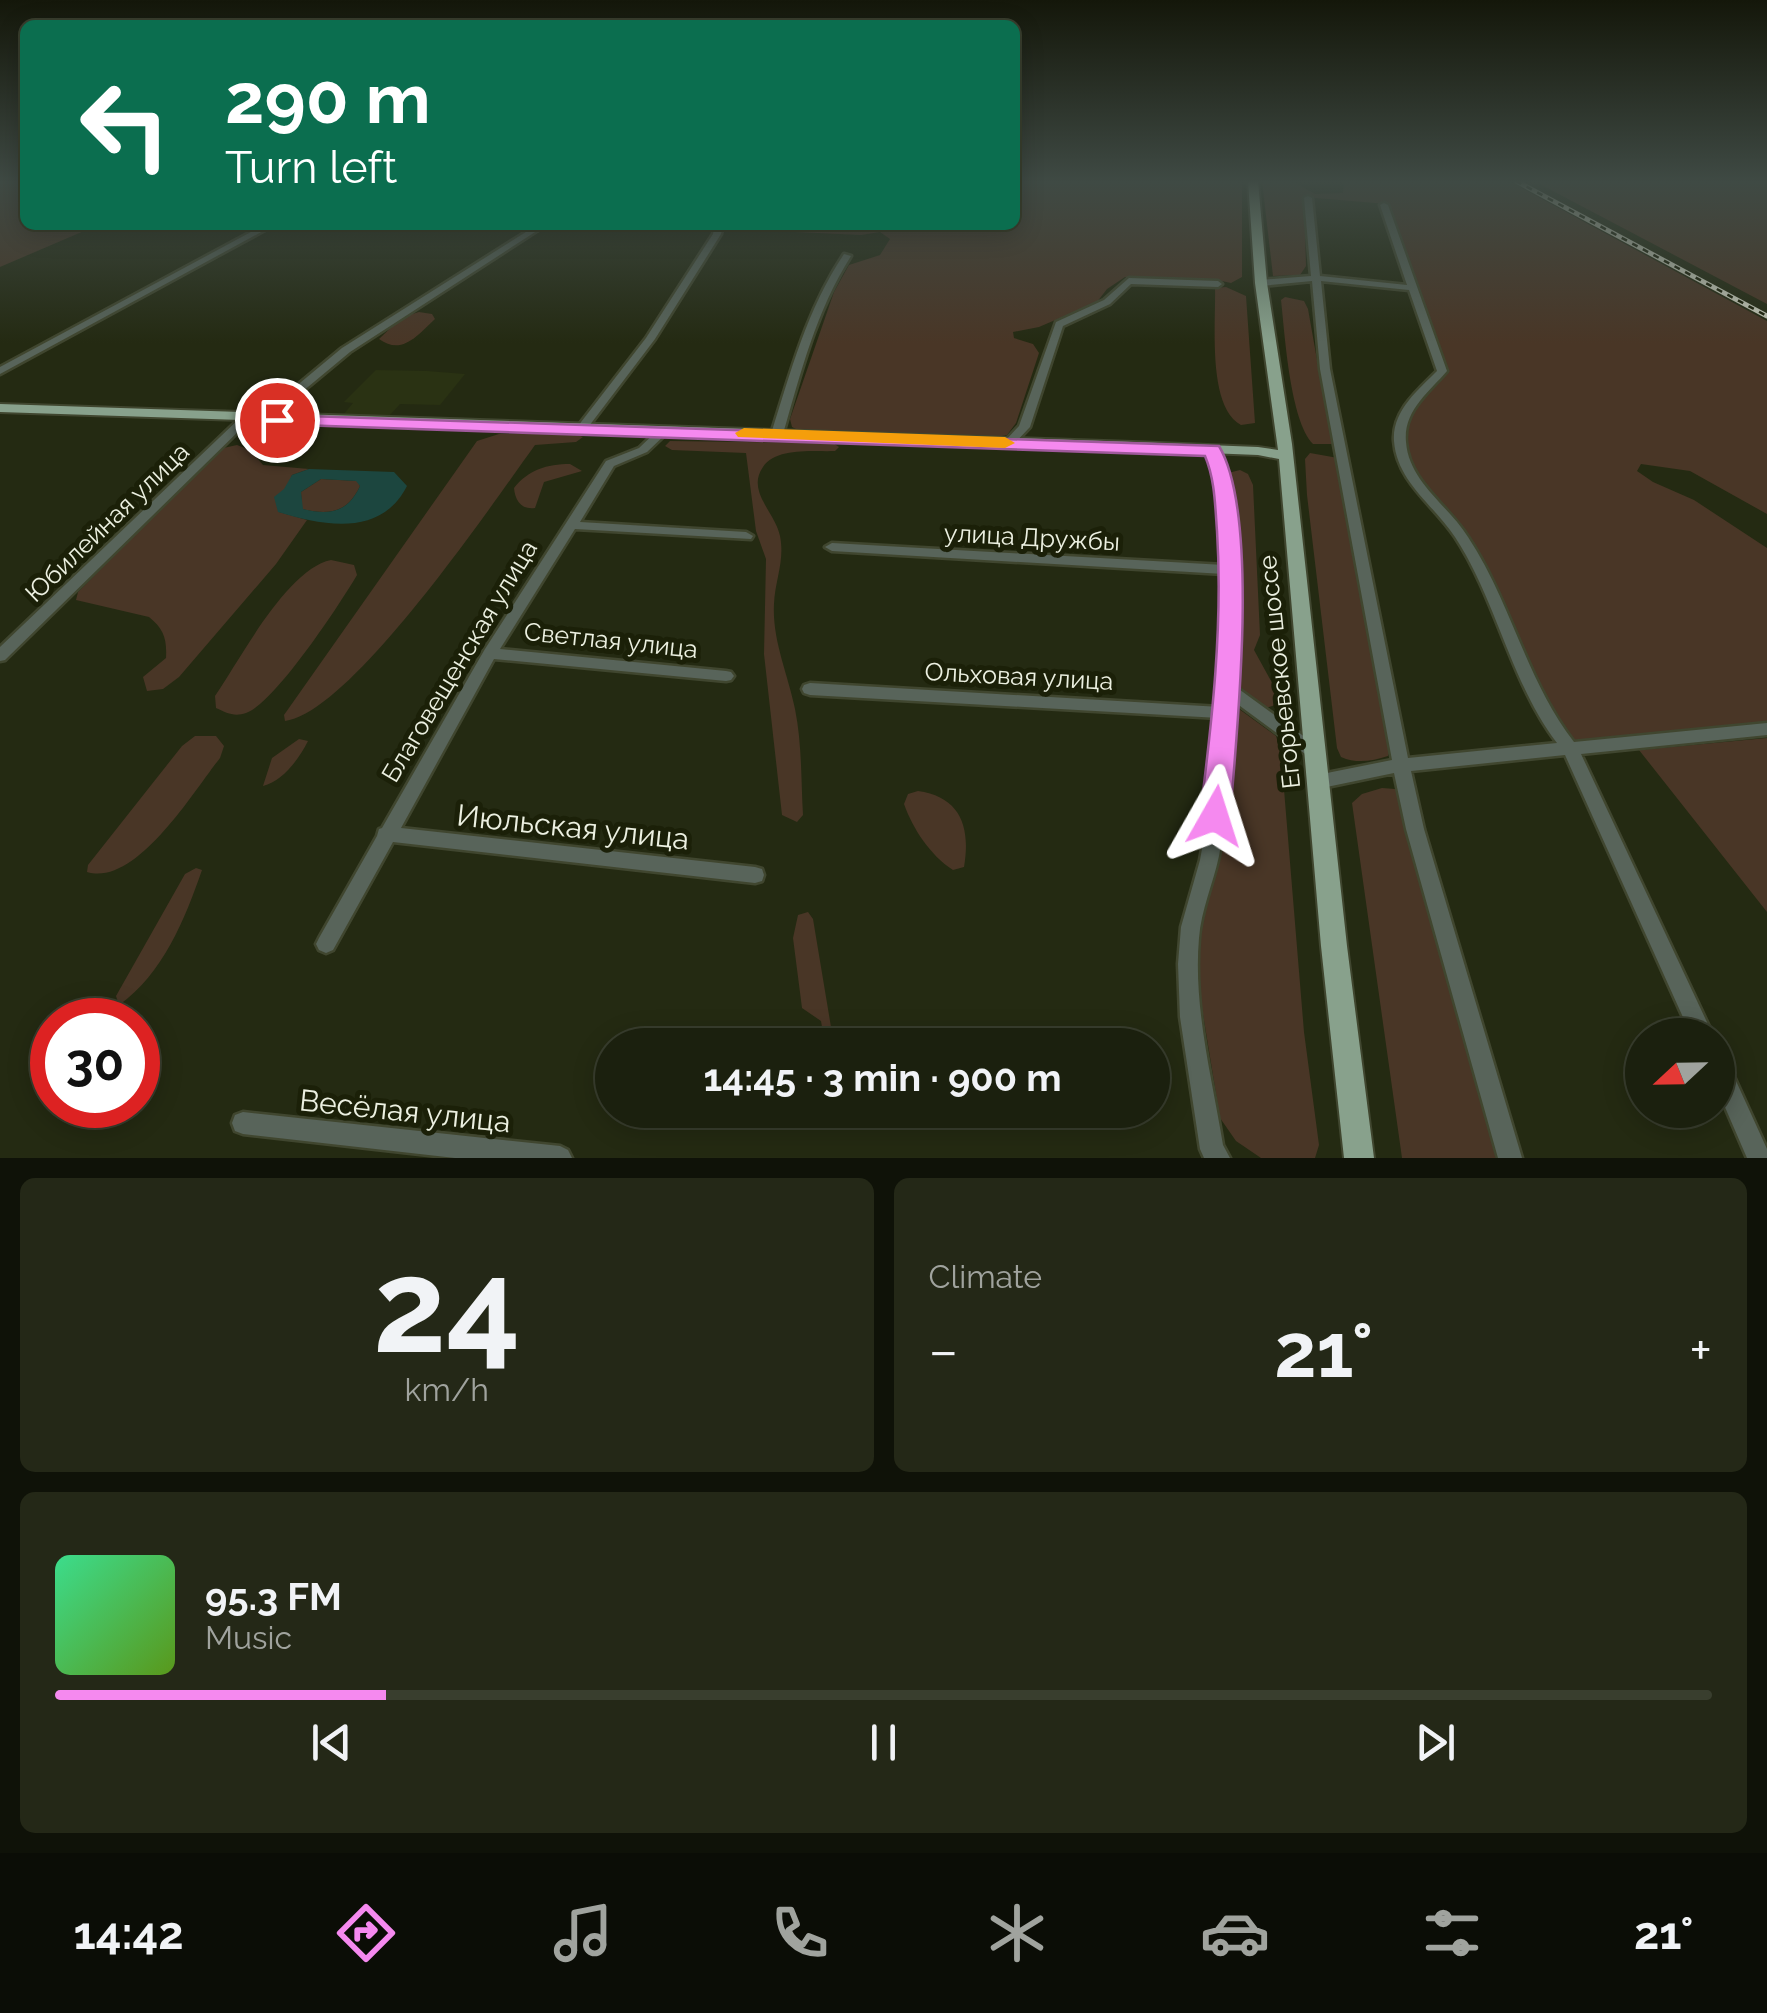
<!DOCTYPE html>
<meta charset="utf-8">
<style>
body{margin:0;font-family:Raleway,sans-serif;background:#242817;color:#f1f3f6;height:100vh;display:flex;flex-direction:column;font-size:38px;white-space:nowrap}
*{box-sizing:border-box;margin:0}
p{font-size:32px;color:#a0a39e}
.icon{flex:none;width:55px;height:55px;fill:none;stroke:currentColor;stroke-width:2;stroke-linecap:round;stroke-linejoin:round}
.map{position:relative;height:1158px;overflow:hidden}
.side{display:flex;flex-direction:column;gap:20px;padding:20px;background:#0f1208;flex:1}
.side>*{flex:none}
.banner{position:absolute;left:20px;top:20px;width:1000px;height:210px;border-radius:15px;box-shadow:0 5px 25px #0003,0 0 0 2px #393e2e;background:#0b6e4f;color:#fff;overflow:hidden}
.needle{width:65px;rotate:248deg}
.buttons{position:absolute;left:1625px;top:1018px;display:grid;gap:20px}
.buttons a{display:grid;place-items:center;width:110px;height:110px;border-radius:50%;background:#1b200e;box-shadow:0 5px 25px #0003,0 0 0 2px #393e2e;font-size:50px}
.speed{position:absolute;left:30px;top:998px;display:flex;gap:20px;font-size:50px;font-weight:700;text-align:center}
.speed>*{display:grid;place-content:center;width:130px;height:130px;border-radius:50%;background:#1b200e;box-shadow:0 5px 25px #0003,0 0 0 2px #393e2e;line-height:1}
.speed .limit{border:15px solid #d22;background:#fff;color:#111}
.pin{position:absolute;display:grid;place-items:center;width:85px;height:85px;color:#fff;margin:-42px;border:5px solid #fff;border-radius:50%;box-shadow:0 2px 10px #0007}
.me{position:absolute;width:110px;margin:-55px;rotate:6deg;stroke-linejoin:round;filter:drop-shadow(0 0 8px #0008)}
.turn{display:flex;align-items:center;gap:35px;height:210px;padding:0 40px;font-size:45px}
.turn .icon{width:130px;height:130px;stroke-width:2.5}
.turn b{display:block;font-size:70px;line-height:85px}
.big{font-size:75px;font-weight:700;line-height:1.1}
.side .card{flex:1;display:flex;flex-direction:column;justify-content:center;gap:15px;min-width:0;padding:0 35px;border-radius:15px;background:#242817}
.side .dial{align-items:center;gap:0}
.dial b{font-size:130px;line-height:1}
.song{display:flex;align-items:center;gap:30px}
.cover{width:120px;height:120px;border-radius:15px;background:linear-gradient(135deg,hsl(150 70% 55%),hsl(90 70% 35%))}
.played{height:10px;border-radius:5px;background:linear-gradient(90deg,#f589ef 20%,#393e2e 20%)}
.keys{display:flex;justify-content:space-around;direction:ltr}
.heat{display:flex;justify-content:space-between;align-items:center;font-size:55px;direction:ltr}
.side .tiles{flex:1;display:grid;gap:20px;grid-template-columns:1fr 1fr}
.card:last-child{grid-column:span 2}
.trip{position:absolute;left:595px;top:1028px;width:575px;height:100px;border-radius:50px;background:#1b200e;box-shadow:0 5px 25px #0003,0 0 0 2px #393e2e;font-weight:700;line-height:100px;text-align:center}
.menu{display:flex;height:160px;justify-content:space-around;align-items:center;background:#0b0d06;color:#a0a39e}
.menu .icon{width:70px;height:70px}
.menu .current{color:#f589ef}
.menu b{font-size:45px;color:#f1f3f6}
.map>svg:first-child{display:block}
</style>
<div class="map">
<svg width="1767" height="1158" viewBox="0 0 1767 1158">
<rect width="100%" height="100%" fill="#242a12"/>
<path fill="#2a3213" d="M 376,370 L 427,371 L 465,374 L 440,405 L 400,404 L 389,416 L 343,415 L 353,403 L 344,402 Z"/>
<path fill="#493626" d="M 0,181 L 25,181 L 25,225 L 98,225 L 0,267 Z
M 1015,181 L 1242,181 L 1242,277 L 1231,283 L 1213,279 L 1125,277 L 1107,289 L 1097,302 L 1039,327 L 1013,332 L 1014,338 L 1033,344 L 1039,353 L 1016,423 L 1007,435 L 992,438 L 802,432 L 792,427 L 790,419 L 834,292 L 849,265 L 880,255 L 890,239 L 880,232 L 861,235 L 752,230 L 749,225 L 1015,225 Z
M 1262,181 L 1292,181 L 1315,194 L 1343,193 L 1344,181 L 1509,181 L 1767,321 L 1767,514 L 1690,471 L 1641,464 L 1637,471 L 1653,482 L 1694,500 L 1767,548 L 1767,722 L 1579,743 L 1566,736 L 1551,716 L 1505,609 L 1407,459 C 1397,417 1419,400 1445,372 L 1387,204 L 1304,197 L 1306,266 L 1300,275 L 1273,276 Z
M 1534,181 L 1767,181 L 1767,304 Z
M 1226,287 L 1246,296 L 1255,423 L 1241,425 C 1207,407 1216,323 1215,288 Z
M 1285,297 L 1304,301 L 1308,309 L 1332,444 L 1313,444 C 1290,420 1285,336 1281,300 Z
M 419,312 L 432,314 L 435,319 C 418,335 402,356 379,339 L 402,317 Z
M 499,434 L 575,434 L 583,437 L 576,442 L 535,445 C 493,503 351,713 285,721 L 284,715 L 477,441 Z
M 670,441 L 833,443 L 839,447 L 835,451 C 815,452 776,447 763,467 C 746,491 775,512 780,536 C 785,561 775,580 774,604 C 772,640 788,674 795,709 C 802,743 801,781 803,815 L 797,822 L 782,815 L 764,654 L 766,559 L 756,531 L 746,453 L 672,450 L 665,446 Z
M 237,445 L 250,450 L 263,465 L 309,469 L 292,475 L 279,512 L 307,520 L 276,564 L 179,677 L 163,689 L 147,691 L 143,677 L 166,658 C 167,639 164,629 149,617 L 76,600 L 78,592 L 219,449 Z
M 1310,453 L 1338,458 L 1392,745 L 1388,756 C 1372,761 1357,764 1341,757 L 1337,748 L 1307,495 L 1305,459 Z
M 570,464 L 582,471 L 544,482 L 535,508 C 521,510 515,500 514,488 C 528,470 547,464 570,464 Z
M 1240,470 L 1248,474 L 1253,485 L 1260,635 L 1254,650 L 1277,692 L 1275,705 L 1266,708 L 1241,692 L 1233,681 L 1237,565 L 1228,473 Z
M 321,479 L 357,481 L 360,486 C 348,512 330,516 302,509 L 301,492 Z
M 331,560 L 354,565 L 357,575 C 340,604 275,703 246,713 C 234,717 227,713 216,708 L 215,696 C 241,658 287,569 331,560 Z
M 1239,709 L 1276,736 L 1281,753 L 1304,1032 L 1319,1145 L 1315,1158 L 1261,1158 L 1236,1141 L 1220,1118 L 1201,1002 L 1197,939 L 1233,710 Z
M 195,736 L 216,736 L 224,746 L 220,758 C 193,792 136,887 87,872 L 88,865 L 182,746 Z
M 1767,738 L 1767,912 L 1639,750 Z
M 299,739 L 308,741 C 299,759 283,781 263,786 L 272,758 Z
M 1382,788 L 1395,789 L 1403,798 L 1496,1158 L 1402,1158 L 1352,803 L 1362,794 Z
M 918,791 C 960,797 971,826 964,867 L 953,870 C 930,855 913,829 904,804 L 908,794 Z
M 196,868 L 202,870 C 185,919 163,974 119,1005 L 116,996 L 185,874 Z
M 808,912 L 813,919 L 834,1045 L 825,1045 L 821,1021 L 802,1008 L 793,938 L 798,915 Z"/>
<path fill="#1c463f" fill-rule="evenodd" d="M 309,469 L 394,472 L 407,486 C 381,537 325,526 278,512 L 274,497 L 284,489 L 292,475 ZM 321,479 L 356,481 L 360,486 C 348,512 330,516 303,509 L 301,492 Z"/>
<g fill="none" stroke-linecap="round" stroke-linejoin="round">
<defs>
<path id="minor" d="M 1308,196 L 1312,198 L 1320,276 L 1407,285 L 1380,205 L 1384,203 L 1388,205 L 1447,371 C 1429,392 1403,411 1406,442 C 1409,482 1448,505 1468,537 C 1511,602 1526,680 1574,742 L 1767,723 L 1767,735 L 1581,754 L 1713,1035 L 1691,1035 L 1565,755 L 1411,771 L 1424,829 L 1522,1158 L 1498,1158 L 1406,829 L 1394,773 L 1317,789 L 1311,787 L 1308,782 L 1311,777 L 1317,775 L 1392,760 L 1320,369 L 1312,281 L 1261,286 L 1257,283 L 1261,280 L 1311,276 L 1304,198 ZM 1321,281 L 1409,290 L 1437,371 C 1418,390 1392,411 1394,441 C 1397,482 1434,505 1455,537 C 1497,601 1510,681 1557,743 L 1408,758 L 1330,369 Z
M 264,225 L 274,225 L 0,374 L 0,367 Z
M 537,225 L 546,225 L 350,352 L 267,421 L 259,421 L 259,417 L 342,348 Z
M 715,225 L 723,225 L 721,234 L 655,339 L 586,430 L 578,430 L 578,426 L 646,338 L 713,234 Z
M 844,254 L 851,256 C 816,311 801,372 783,434 L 781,436 L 773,436 L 771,434 C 791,371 807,309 844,254 Z
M 1129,278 L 1218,281 L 1222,284 L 1218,287 L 1131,284 L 1110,304 L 1063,326 L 1030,427 L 1013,445 L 1005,445 L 1005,441 L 1019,426 L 1056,322 L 1104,300 Z
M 245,416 L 251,419 L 249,421 L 5,660 L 0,661 L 0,647 L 241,417 Z
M 663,428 L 669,431 L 647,452 L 614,466 L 580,522 L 746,532 L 753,536 L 751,539 L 575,529 L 500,649 L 726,671 L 731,672 L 734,676 L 731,680 L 726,681 L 494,659 L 401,828 L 755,867 L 762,869 L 764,875 L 762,881 L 755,883 L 393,842 L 333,950 L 326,953 L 319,950 L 316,944 L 319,938 L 377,836 L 379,829 L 382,828 L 485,649 L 606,461 L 639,448 L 659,429 Z
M 1213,447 L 1219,450 C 1241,527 1240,607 1236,687 L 1320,748 L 1322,752 L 1320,756 L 1314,758 L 1308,756 L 1236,703 C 1232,754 1229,806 1219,856 C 1213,884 1201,910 1199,938 C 1193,1007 1212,1077 1223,1145 L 1230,1158 L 1204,1158 L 1200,1149 L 1180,1017 L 1178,964 L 1181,927 L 1200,860 L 1209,810 L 1219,718 L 810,695 L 804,693 L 802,689 L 804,685 L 810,683 L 1220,707 L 1224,574 L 832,551 L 825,547 L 832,543 L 1224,565 L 1217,487 L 1207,450 Z
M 1718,1056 L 1726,1059 L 1767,1149 L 1767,1158 L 1747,1158 L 1718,1091 Z
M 243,1112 L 560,1146 L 568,1150 L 572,1158 L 455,1158 L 243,1134 L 235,1131 L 232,1123 L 235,1115 Z"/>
<path id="major" d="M 1248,181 L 1258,181 L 1267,283 L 1292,444 L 1347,946 L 1374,1158 L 1344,1158 L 1321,946 L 1279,459 L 1258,455 L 1133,450 L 0,412 L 0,404 L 1133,442 L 1258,447 L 1278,450 L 1255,283 Z"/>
</defs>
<use href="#minor" stroke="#40462f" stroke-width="5"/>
<use href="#major" stroke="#40462f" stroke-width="4"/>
<use href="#minor" fill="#58645a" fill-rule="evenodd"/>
<use href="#major" fill="#88a18c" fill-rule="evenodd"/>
<defs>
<path id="rail" d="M 1516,181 L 1767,316"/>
</defs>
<use href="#rail" stroke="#c8ccbb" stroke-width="5"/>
<use href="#rail" stroke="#1b2008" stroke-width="2.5" stroke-dasharray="6" stroke-linecap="butt"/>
</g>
<linearGradient id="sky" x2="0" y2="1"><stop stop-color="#14170a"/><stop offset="0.53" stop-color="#3f4a44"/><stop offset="1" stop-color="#3f4a44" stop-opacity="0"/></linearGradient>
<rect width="1767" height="343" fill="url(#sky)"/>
<path fill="#f589ef" stroke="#9f599b" stroke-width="2.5" d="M 277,415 L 1219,446 C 1260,515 1237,732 1230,816 L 1225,824 L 1215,827 L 1205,824 L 1200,816 C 1212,722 1223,626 1217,531 C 1215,505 1215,480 1205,456 L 270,424 L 270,416 Z"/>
<path fill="#f59e0b" d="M 744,428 L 1005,437 L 1015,443 L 1005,448 L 738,437 L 735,433 Z"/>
<g text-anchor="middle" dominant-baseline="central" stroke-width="10" stroke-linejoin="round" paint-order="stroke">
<g font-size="25" fill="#ecf0e1" stroke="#1b2008">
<text transform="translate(107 522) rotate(-44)">Юбилейная улица</text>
<text transform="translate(1032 537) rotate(3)">улица Дружбы</text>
<text transform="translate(611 640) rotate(6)">Светлая улица</text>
<text transform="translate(459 661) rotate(-59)">Благовещенская улица</text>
<text transform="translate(1279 672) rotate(-96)">Егорьевское шоссе</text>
<text transform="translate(1019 676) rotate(3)">Ольховая улица</text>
</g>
<g font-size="30" fill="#ecf0e1" stroke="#1b2008">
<text transform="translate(573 827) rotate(6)">Июльская улица</text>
<text transform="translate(405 1111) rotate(6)">Весёлая улица</text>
</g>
</g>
</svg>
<div class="buttons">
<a><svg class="needle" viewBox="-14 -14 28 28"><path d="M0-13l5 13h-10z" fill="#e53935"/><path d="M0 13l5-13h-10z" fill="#a0a39e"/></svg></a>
</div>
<div class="speed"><div class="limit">30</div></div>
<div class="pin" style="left:277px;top:420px;background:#d93025"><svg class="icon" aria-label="arrive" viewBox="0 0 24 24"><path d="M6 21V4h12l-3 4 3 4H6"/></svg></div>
<svg class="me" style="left:1215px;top:816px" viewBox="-20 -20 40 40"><path d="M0-17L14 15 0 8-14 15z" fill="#f589ef" stroke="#fff" stroke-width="4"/></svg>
<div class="trip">14:45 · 3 min · 900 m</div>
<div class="banner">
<div class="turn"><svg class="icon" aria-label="left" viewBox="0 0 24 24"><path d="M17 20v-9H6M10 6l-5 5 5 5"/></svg><div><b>290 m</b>Turn left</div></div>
</div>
</div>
<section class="side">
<div class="tiles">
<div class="card dial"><b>24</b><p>km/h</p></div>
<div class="card"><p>Climate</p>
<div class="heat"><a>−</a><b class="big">21°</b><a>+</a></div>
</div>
<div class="card">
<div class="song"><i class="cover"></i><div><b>95.3 FM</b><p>Music</p></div></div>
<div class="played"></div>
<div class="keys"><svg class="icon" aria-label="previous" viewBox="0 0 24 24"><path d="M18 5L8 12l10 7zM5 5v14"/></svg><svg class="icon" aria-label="pause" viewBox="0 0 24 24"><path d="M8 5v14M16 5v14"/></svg><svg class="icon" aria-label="next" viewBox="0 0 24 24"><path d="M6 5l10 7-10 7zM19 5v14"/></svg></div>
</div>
</div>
</section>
<nav class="menu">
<b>14:42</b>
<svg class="icon current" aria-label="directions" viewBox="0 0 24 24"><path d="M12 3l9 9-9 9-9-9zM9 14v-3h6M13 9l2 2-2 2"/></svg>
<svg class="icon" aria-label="music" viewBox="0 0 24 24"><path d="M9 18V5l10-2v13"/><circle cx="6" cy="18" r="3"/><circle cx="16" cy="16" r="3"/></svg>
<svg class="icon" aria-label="phone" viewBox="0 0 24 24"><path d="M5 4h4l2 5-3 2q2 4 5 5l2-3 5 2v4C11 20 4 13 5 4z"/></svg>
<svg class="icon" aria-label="climate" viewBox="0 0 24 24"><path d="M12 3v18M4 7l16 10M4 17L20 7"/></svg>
<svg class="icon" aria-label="car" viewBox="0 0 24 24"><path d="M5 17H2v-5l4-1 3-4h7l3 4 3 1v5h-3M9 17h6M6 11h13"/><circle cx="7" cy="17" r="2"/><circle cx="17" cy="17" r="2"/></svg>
<svg class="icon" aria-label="filters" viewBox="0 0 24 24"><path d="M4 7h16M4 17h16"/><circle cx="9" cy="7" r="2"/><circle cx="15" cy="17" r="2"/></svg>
<b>21°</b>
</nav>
